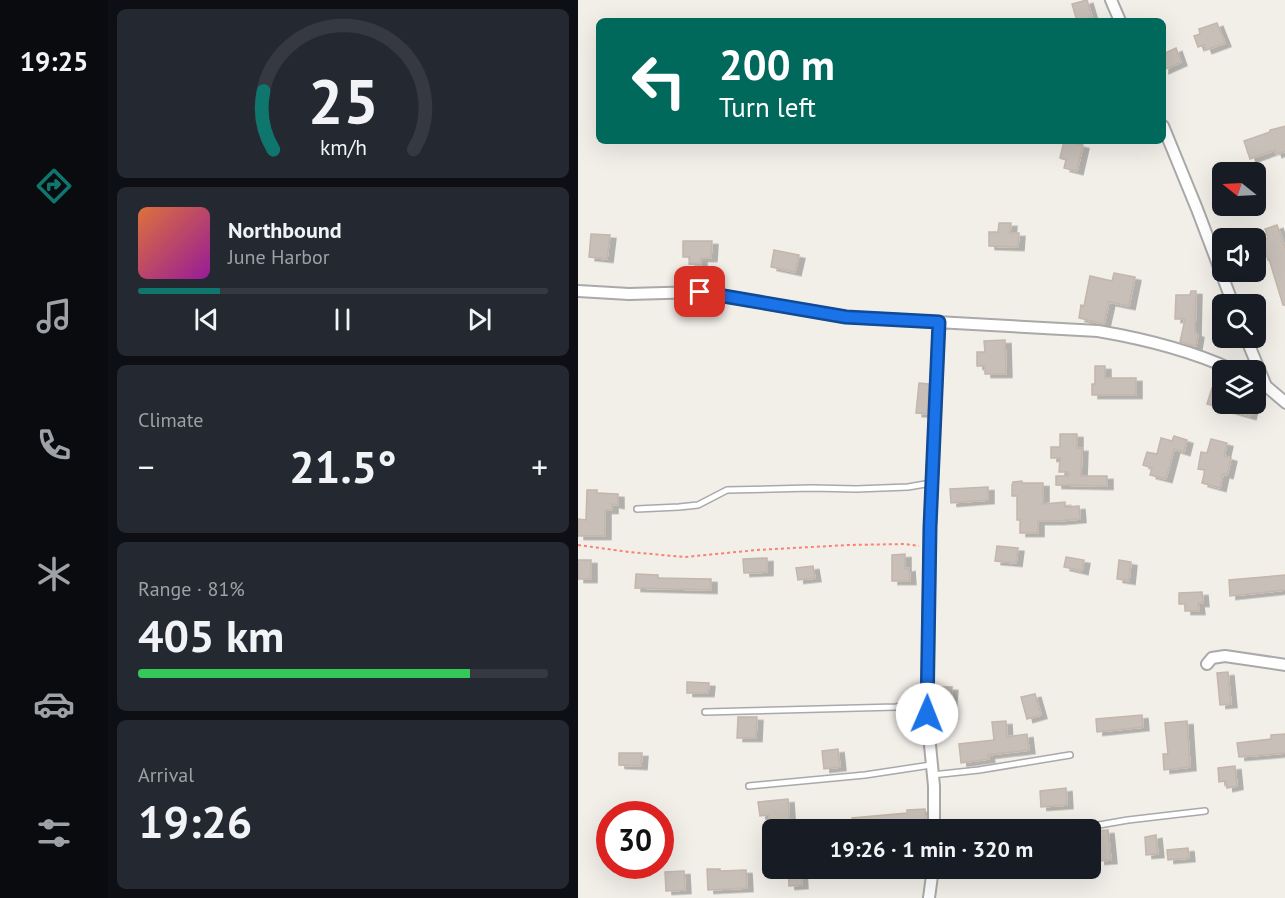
<!DOCTYPE html>
<meta charset="utf-8">
<style>
body{margin:0;font-family:"PT Sans",sans-serif;background:#242831;color:#f1f3f6;height:100vh;display:flex;flex-direction:column;font-size:22px;white-space:nowrap}
*{box-sizing:border-box;margin:0}
p{font-size:20px;color:#9ea1a6}
.icon{flex:none;width:33px;height:33px;fill:none;stroke:currentColor;stroke-width:2;stroke-linecap:round;stroke-linejoin:round}
.map{position:relative;flex:1;overflow:hidden}
.details{display:flex;flex-direction:column;gap:9px;padding:9px;background:#0d0f14;width:470px}
.details>*{flex:none}
.top-card{position:absolute;left:18px;top:18px;width:570px;height:126px;border-radius:9px;box-shadow:0 6px 24px #0002;background:#00695c;color:#fff;overflow:hidden}
.needle{width:39px;rotate:288deg}
.fabs{position:absolute;left:634px;top:162px;display:grid;gap:12px}
.fabs a{display:grid;place-items:center;width:54px;height:54px;border-radius:9px;background:#171b24;box-shadow:0 6px 24px #0002;font-size:30px}
.speed{position:absolute;left:18px;top:801px;display:flex;gap:12px;font-size:30px;font-weight:700;text-align:center}
.speed>*{display:grid;place-content:center;width:78px;height:78px;border-radius:50%;background:#171b24;box-shadow:0 6px 24px #0002;line-height:1}
.speed .limit{border:9px solid #d22;background:#fff;color:#111}
.pin{position:absolute;display:grid;place-items:center;width:51px;height:51px;color:#fff;margin:-26px;border-radius:12px;box-shadow:0 3px 9px #0006}
.me{position:absolute;width:66px;margin:-33px;rotate:1deg;stroke-linejoin:round;filter:drop-shadow(0 0 4px #0008)}
.turn{display:flex;align-items:center;gap:21px;height:126px;padding:0 24px;font-size:27px}
.turn .icon{width:78px;height:78px;stroke-width:2.5}
.turn b{display:block;font-size:42px;line-height:51px}
.big{font-size:45px;font-weight:800;line-height:1.1}
.details .card{flex:1;display:flex;flex-direction:column;justify-content:center;gap:9px;min-width:0;padding:0 21px;border-radius:9px;background:#242831}
.details .dial{align-items:center;gap:0}
.dial svg{height:156px;overflow:visible;fill:none;stroke:#363941;stroke-width:7;stroke-linecap:round;text-anchor:middle}
.dial text{fill:#f1f3f6;stroke:none}
.song{display:flex;align-items:center;gap:18px}
.cover{width:72px;height:72px;border-radius:9px;background:linear-gradient(135deg,hsl(20 70% 55%),hsl(300 70% 35%))}
.played{height:6px;border-radius:3px;background:linear-gradient(90deg,#0f766e 20%,#363941 20%)}
.keys{display:flex;justify-content:space-around;direction:ltr}
.heat{display:flex;justify-content:space-between;align-items:center;font-size:33px;direction:ltr}
.charge{height:9px;border-radius:4px;background:linear-gradient(90deg,#34c759 81%,#363941 0)}
.trip{position:absolute;left:184px;top:819px;width:339px;height:60px;border-radius:9px;background:#171b24;box-shadow:0 6px 24px #0002;font-weight:800;line-height:60px;text-align:center}
main{display:flex;flex:1;min-height:0}
.dock{display:flex;flex-direction:column;width:108px;justify-content:space-around;align-items:center;background:#090b0e;color:#9ea1a6}
.dock .icon{width:42px;height:42px}
.dock .current{color:#0f766e}
.dock b{font-size:27px;color:#f1f3f6}
.map>svg:first-child{display:block}
</style>
<main>
<nav class="dock">
<b>19:25</b>
<svg class="icon current" aria-label="directions" viewBox="0 0 24 24"><path d="M12 3l9 9-9 9-9-9zM9 14v-3h6M13 9l2 2-2 2"/></svg>
<svg class="icon" aria-label="music" viewBox="0 0 24 24"><path d="M9 18V5l10-2v13"/><circle cx="6" cy="18" r="3"/><circle cx="16" cy="16" r="3"/></svg>
<svg class="icon" aria-label="phone" viewBox="0 0 24 24"><path d="M5 4h4l2 5-3 2q2 4 5 5l2-3 5 2v4C11 20 4 13 5 4z"/></svg>
<svg class="icon" aria-label="climate" viewBox="0 0 24 24"><path d="M12 3v18M4 7l16 10M4 17L20 7"/></svg>
<svg class="icon" aria-label="car" viewBox="0 0 24 24"><path d="M5 17H2v-5l4-1 3-4h7l3 4 3 1v5h-3M9 17h6M6 11h13"/><circle cx="7" cy="17" r="2"/><circle cx="17" cy="17" r="2"/></svg>
<svg class="icon" aria-label="filters" viewBox="0 0 24 24"><path d="M4 7h16M4 17h16"/><circle cx="9" cy="7" r="2"/><circle cx="15" cy="17" r="2"/></svg>
</nav>
<section class="details">
<div class="card dial"><svg viewBox="0 0 100 80">
<path d="M14 69A42 42 0 1 1 86 69"/>
<path d="M14 69A42 42 0 0 1 9 39" stroke="#0f766e"/>
<text x="50" y="56" font-size="32" font-weight="700">25</text>
<text x="50" y="72" font-size="11">km/h</text>
</svg></div>
<div class="card">
<div class="song"><i class="cover"></i><div><b>Northbound</b><p>June Harbor</p></div></div>
<div class="played"></div>
<div class="keys"><svg class="icon" aria-label="previous" viewBox="0 0 24 24"><path d="M18 5L8 12l10 7zM5 5v14"/></svg><svg class="icon" aria-label="pause" viewBox="0 0 24 24"><path d="M8 5v14M16 5v14"/></svg><svg class="icon" aria-label="next" viewBox="0 0 24 24"><path d="M6 5l10 7-10 7zM19 5v14"/></svg></div>
</div>
<div class="card"><p>Climate</p>
<div class="heat"><a>−</a><b class="big">21.5°</b><a>+</a></div>
</div>
<div class="card"><p>Range · 81%</p><b class="big">405 km</b><div class="charge"></div></div>
<div class="card"><p>Arrival</p><b class="big">19:26</b></div>
</section>
<div class="map">
<svg width="708" height="898" viewBox="0 0 708 898">
<defs>
<filter id="shadow"><feDropShadow dx="6" dy="3.5" stdDeviation="0" flood-color="#0004"/></filter>
</defs>
<rect width="100%" height="100%" fill="#f2efe9"/>
<path fill="#c7bfb8" stroke="#c4b6ab" stroke-width="1.5" filter="url(#shadow)" d="M 509,0 L 514,17 L 499,21 L 494,4 Z
M 639,23 L 647,43 L 628,50 L 626,45 L 620,47 L 616,36 L 622,34 L 621,29 Z
M 598,48 L 603,62 L 585,70 L 585,54 Z
M 708,126 L 708,151 L 698,154 L 697,150 L 672,159 L 666,141 L 692,132 L 692,130 Z
M 486,141 L 505,145 L 499,171 L 486,168 L 488,160 L 482,158 Z
M 421,223 L 433,223 L 432,233 L 441,233 L 440,247 L 411,246 L 411,232 L 420,232 Z
M 699,225 L 708,250 L 708,305 L 705,305 L 691,259 L 690,260 L 683,240 L 690,238 L 687,229 Z
M 13,234 L 32,235 L 29,259 L 11,257 Z
M 105,241 L 134,241 L 133,258 L 123,258 L 123,265 L 111,264 L 112,257 L 105,257 Z
M 196,250 L 221,255 L 217,272 L 193,267 Z
M 536,273 L 557,277 L 551,306 L 531,302 L 526,324 L 501,318 L 503,305 L 506,306 L 512,276 L 534,281 Z
M 613,291 L 618,291 L 617,333 L 620,334 L 618,346 L 602,342 L 607,319 L 597,319 L 598,295 L 612,295 Z
M 427,340 L 428,374 L 407,374 L 407,366 L 399,366 L 399,352 L 407,352 L 406,341 Z
M 517,366 L 527,366 L 527,378 L 558,378 L 558,395 L 514,395 L 514,384 L 517,384 Z
M 341,383 L 351,384 L 349,414 L 338,413 Z
M 634,388 L 645,391 L 645,404 L 675,404 L 672,416 L 629,404 Z
M 482,434 L 499,434 L 499,448 L 504,448 L 503,476 L 529,476 L 529,486 L 478,485 L 478,476 L 490,476 L 490,472 L 481,472 L 482,458 L 473,458 L 473,447 L 482,447 Z
M 596,436 L 609,440 L 606,452 L 596,449 L 588,479 L 572,475 L 574,468 L 565,465 L 569,452 L 579,454 L 583,438 L 594,441 Z
M 633,439 L 649,443 L 646,456 L 653,458 L 649,475 L 645,474 L 642,488 L 624,483 L 627,470 L 620,469 L 623,452 L 629,453 Z
M 444,481 L 444,483 L 465,483 L 465,504 L 487,502 L 487,507 L 501,506 L 502,519 L 480,521 L 460,521 L 460,533 L 442,533 L 442,520 L 439,520 L 439,496 L 434,496 L 434,485 L 435,482 Z
M 410,487 L 410,500 L 373,503 L 372,489 Z
M 9,490 L 19,490 L 19,493 L 40,494 L 40,505 L 34,504 L 34,510 L 27,510 L 27,536 L 0,536 L 0,519 L 8,520 Z
M 419,546 L 440,548 L 438,563 L 417,561 Z
M 327,554 L 327,569 L 331,568 L 332,581 L 314,581 L 314,555 Z
M 488,557 L 506,560 L 504,571 L 486,567 Z
M 189,558 L 189,572 L 166,573 L 165,559 Z
M 0,560 L 13,560 L 13,579 L 0,579 Z
M 541,560 L 553,562 L 551,581 L 539,579 Z
M 235,566 L 237,578 L 220,580 L 218,568 Z
M 58,574 L 80,575 L 80,578 L 133,579 L 133,590 L 57,588 Z
M 708,575 L 708,590 L 652,596 L 651,580 Z
M 624,592 L 625,603 L 620,603 L 621,611 L 607,611 L 607,604 L 601,604 L 601,593 Z
M 650,672 L 653,704 L 642,705 L 639,673 Z
M 109,682 L 131,683 L 130,693 L 109,693 Z
M 362,687 L 374,687 L 372,710 L 362,709 Z
M 457,694 L 463,715 L 449,719 L 443,697 Z
M 564,715 L 565,727 L 519,732 L 518,719 Z
M 160,717 L 179,717 L 178,738 L 159,738 Z
M 428,721 L 429,737 L 449,734 L 451,750 L 410,755 L 411,759 L 383,763 L 381,744 L 416,740 L 414,722 Z
M 609,721 L 612,767 L 586,770 L 585,754 L 590,754 L 587,723 Z
M 708,734 L 708,753 L 661,757 L 659,743 L 693,739 L 693,735 Z
M 260,749 L 262,767 L 246,769 L 244,751 Z
M 41,753 L 64,753 L 63,766 L 41,765 Z
M 657,766 L 659,786 L 649,788 L 648,781 L 641,782 L 640,768 Z
M 488,788 L 489,805 L 463,807 L 462,791 Z
M 210,799 L 212,828 L 192,830 L 191,815 L 182,816 L 180,802 Z
M 347,809 L 348,830 L 330,830 L 330,823 L 275,828 L 274,818 L 329,813 L 329,810 Z
M 530,830 L 533,860 L 521,861 L 518,831 Z
M 578,835 L 580,854 L 568,855 L 567,837 Z
M 610,848 L 611,858 L 590,860 L 589,850 Z
M 210,868 L 223,868 L 224,885 L 211,886 Z
M 129,869 L 142,869 L 142,871 L 168,870 L 169,888 L 130,890 Z
M 106,871 L 107,890 L 88,891 L 87,872 Z"/>
<g fill="none" stroke-linecap="round" stroke-linejoin="round">
<defs>
<path id="lane" d="M 59,509 L 101,507 L 120,505 L 149,490 L 234,488 L 278,489 L 330,487 L 353,483
M 127,712 L 318,707 L 350,701
M 354,775 L 401,770 L 492,755
M 171,786 L 287,775 L 353,765
M 492,830 L 550,820 L 627,811"/>
<path id="street" d="M 533,0 L 542,21
M 585,126 L 619,209 L 655,304
M 0,291 L 51,294 L 122,292 L 268,317 L 520,331 C 567,339 612,350 655,370
M 668,338 L 688,386 L 708,403
M 629,664 L 634,658 L 647,656 L 708,665
M 356,830 L 356,786 L 349,714 L 352,527 L 361,322
M 351,898 L 355,868"/>
</defs>
<use href="#lane" stroke="#a9a9a9" stroke-width="8"/>
<use href="#street" stroke="#a9a9a9" stroke-width="14"/>
<path stroke="#fa8072" stroke-width="2" stroke-dasharray="3 3" stroke-linecap="butt" d="M 0,545 L 51,552 L 107,557 L 179,550 L 270,545 L 327,544 L 341,546"/>
<use href="#lane" stroke="#fff" stroke-width="5"/>
<use href="#street" stroke="#fff" stroke-width="10"/>
</g>
<g fill="none" stroke-linecap="round" stroke-linejoin="round">
<defs>
<path id="route" d="M 122,292 L 268,317 L 361,322 L 352,527 L 349,714"/>
</defs>
<use href="#route" stroke="#114b97" stroke-width="15"/>
<use href="#route" stroke="#1a73e8" stroke-width="10"/>
</g>
</svg>
<div class="fabs">
<a><svg class="needle" viewBox="-14 -14 28 28"><path d="M0-13l5 13h-10z" fill="#e53935"/><path d="M0 13l5-13h-10z" fill="#9ea1a6"/></svg></a>
<a><svg class="icon" aria-label="sound" viewBox="0 0 24 24"><path d="M4 9h4l5-4v14l-5-4H4zM17 9q2 3 0 6"/></svg></a>
<a><svg class="icon" aria-label="search" viewBox="0 0 24 24"><circle cx="10" cy="10" r="6"/><path d="M15 15l6 6"/></svg></a>
<a><svg class="icon" aria-label="layers" viewBox="0 0 24 24"><path d="M12 4l9 5-9 5-9-5zM3 14l9 5 9-5"/></svg></a>
</div>
<div class="speed"><div class="limit">30</div></div>
<div class="pin" style="left:122px;top:292px;background:#d93025"><svg class="icon" aria-label="arrive" viewBox="0 0 24 24"><path d="M6 21V4h12l-3 4 3 4H6"/></svg></div>
<svg class="me" style="left:349px;top:714px" viewBox="-20 -20 40 40"><circle r="19" fill="#fff"/><path d="M0-13L10 11 0 6-10 11z" fill="#1a73e8"/></svg>
<div class="trip">19:26 · 1 min · 320 m</div>
<div class="top-card">
<div class="turn"><svg class="icon" aria-label="left" viewBox="0 0 24 24"><path d="M17 20v-9H6M10 6l-5 5 5 5"/></svg><div><b>200 m</b>Turn left</div></div>
</div>
</div>
</main>
